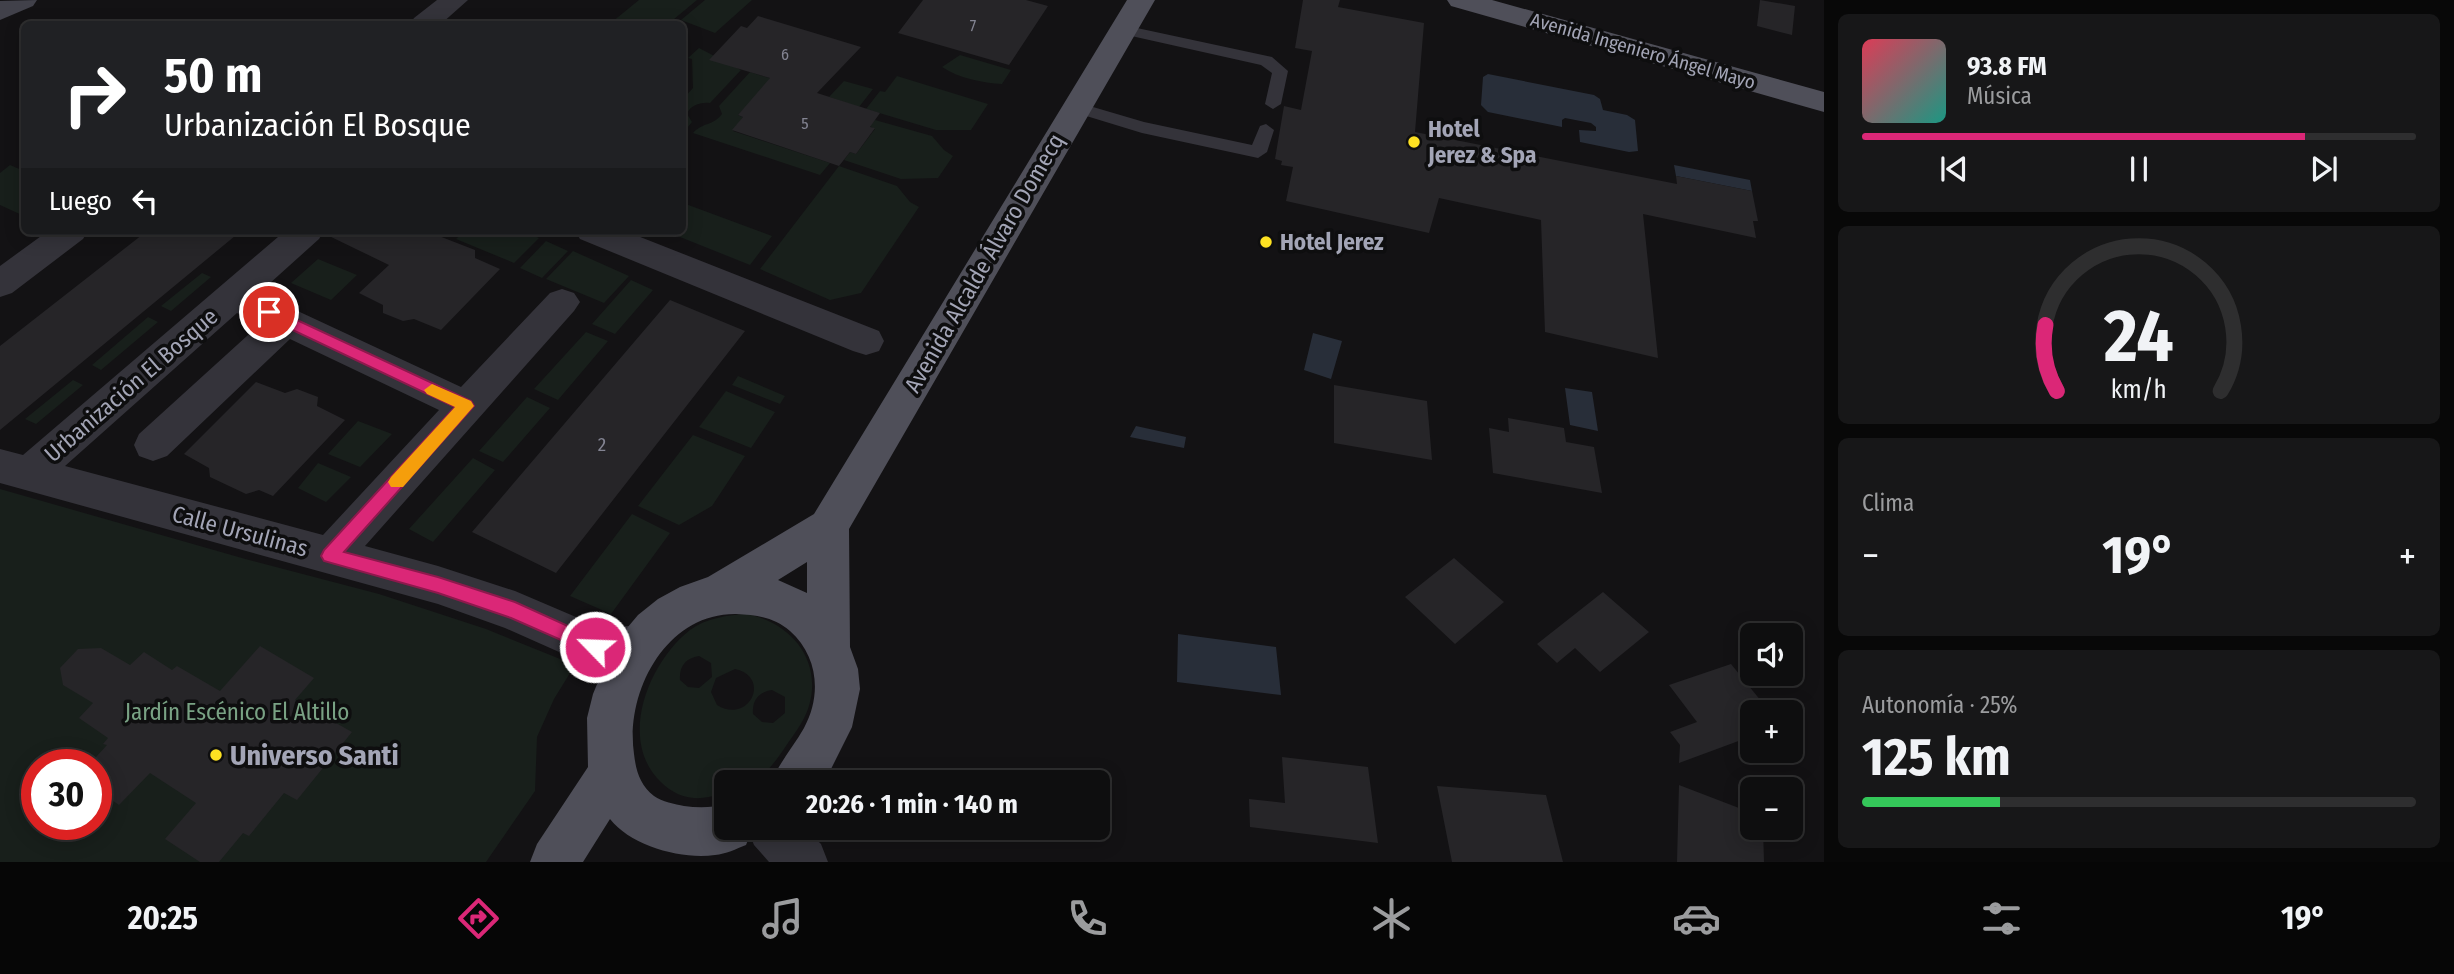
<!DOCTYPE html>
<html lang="es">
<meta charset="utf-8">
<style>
body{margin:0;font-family:"Fira Sans Condensed",sans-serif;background:#171718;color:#f1f3f6;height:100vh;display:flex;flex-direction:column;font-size:26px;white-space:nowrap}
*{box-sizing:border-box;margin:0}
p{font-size:23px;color:#9b9c9e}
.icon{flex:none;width:38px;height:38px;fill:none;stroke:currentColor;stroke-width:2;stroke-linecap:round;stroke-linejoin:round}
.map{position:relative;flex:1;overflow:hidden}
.side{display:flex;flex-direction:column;gap:14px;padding:14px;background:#080808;width:630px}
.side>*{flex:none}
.guide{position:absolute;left:21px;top:21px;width:665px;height:214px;border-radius:10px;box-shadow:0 4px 18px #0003,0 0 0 2px #2e2e2f;background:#202124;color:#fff;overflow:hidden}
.buttons{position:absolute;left:1740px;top:623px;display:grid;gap:14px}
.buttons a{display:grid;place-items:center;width:63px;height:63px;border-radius:10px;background:#0e0e0f;box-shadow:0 4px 18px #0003,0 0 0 2px #2e2e2f;font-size:35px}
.speed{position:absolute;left:21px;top:749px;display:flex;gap:14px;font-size:35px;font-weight:700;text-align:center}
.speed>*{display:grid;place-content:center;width:91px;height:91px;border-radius:50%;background:#0e0e0f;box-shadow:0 4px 18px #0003,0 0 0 2px #2e2e2f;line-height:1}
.speed .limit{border:10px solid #d22;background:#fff;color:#111}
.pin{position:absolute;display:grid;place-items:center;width:60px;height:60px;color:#fff;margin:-30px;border:4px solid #fff;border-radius:50%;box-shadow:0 2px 7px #0007}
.me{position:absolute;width:77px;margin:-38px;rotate:294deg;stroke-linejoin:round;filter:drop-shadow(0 0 5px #0008)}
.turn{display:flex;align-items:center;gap:24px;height:147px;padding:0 28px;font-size:32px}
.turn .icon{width:91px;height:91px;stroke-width:2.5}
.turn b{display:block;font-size:49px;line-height:60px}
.then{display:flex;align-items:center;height:66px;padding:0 28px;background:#0003;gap:14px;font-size:26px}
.big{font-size:52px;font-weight:700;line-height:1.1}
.side .tile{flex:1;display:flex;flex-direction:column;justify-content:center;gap:10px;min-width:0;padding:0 24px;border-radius:10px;background:#171718}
.side .dial{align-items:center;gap:0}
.dial svg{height:182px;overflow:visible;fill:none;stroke:#2e2e2f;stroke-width:7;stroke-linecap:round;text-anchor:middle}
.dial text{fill:#f1f3f6;stroke:none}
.song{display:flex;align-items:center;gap:21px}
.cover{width:84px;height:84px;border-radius:10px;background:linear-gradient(135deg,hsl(350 70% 55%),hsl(170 70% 35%))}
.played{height:7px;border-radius:4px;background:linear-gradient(90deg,#db2777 80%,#2e2e2f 80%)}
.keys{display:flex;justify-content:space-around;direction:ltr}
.heat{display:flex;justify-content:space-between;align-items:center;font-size:38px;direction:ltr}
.charge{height:10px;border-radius:5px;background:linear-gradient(90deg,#34c759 25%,#2e2e2f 0)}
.trip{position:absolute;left:714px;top:770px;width:396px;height:70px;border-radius:10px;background:#0e0e0f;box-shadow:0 4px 18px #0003,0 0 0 2px #2e2e2f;font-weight:700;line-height:70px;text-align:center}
.tab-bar{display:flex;height:112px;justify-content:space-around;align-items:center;background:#060606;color:#9b9c9e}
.tab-bar .icon{width:49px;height:49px}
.tab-bar .selected{color:#db2777}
.tab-bar b{font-size:32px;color:#f1f3f6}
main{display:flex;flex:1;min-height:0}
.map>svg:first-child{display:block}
</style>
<main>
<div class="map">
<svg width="1824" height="862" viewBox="0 0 1824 862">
<rect width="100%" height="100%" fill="#131214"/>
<path fill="#181f1b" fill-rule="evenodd" d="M 639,0 L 697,0 L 668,24 L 618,24 L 612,22 Z
M 705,0 L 752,0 L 715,33 L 681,20 Z
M 699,48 L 741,70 L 710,103 C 701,102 690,105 687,114 L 692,122 L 683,133 L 683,99 L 693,88 L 692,59 L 688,58 Z
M 960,55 L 1011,70 L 1002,84 C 983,83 958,78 942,67 Z
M 750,72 L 775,80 L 738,115 L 743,117 L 733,131 L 830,163 L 820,175 L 693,133 C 703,122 713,126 722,114 L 719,106 Z
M 897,76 L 988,104 L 971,130 L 936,130 L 866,109 L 880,91 L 885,92 Z
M 844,81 L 873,89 L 859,107 L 829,97 Z
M 875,120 L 932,136 L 944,150 L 953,156 L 938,178 L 901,179 L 844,160 L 850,152 L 856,154 L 875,129 L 870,126 Z
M 10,165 L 24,171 L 24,216 L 0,205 L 0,173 Z
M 839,166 L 897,186 L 910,202 L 919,207 L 861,293 L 830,300 L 760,269 Z
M 683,203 L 772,236 L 750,265 L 665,231 L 682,231 Z
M 465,231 L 523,231 L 539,238 L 514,263 L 456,239 Z
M 546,241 L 568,251 L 542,278 L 520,268 Z
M 573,251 L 629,276 L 604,303 L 546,279 Z
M 318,259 L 357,275 L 331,300 L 291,283 Z
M 202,273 L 211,277 L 171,311 L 161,306 Z
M 631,280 L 653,290 L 615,334 L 592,324 Z
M 148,317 L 158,322 L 101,370 L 92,365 Z
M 586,332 L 608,341 L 558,400 L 534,389 Z
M 738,376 L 785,396 L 780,404 L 732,385 Z
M 73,380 L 83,385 L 36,424 L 25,419 Z
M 726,391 L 775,412 L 751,448 L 699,427 Z
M 527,397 L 550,408 L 503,462 L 479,451 Z
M 358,421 L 392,434 L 360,467 L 328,454 Z
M 693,435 L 745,456 L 712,506 L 679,525 L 638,506 Z
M 473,458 L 495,470 L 433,542 L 409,529 Z
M 318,463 L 351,477 L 326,502 L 298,488 Z
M 0,489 L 249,560 L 379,594 L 486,629 L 575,665 L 554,699 L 537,737 L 535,791 L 486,862 L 0,862 ZM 37,765 L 96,765 L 96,824 L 37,824 Z
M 632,514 L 670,533 L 611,614 L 570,596 Z
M 747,614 C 792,623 824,662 808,709 C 803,723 794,734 786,746 C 778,758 767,774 753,781 C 745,784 735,782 726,782 L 726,793 C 716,795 705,799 694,798 C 679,797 667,789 657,778 C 619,735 650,661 690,630 C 706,618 728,615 747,614 ZM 699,656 L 711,663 L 712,677 L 699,688 L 688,687 L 680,680 C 679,666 686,658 699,656 ZM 735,669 C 772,677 749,725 717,705 L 711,692 L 716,678 ZM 772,690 L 785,697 L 785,713 L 773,723 L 762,722 L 753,714 C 752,701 758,692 772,690 Z"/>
<path fill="#282e39" d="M 1488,74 L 1594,95 L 1600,99 L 1603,110 L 1627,115 L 1635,120 L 1638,151 L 1629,152 L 1580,142 L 1579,130 L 1596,131 L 1596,127 L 1591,123 L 1565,118 L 1562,120 L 1562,127 L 1488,112 L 1481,105 L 1483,77 Z
M 1674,165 L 1750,180 L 1752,191 L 1676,176 Z
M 1313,333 L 1342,341 L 1331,379 L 1304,370 Z
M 1565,388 L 1592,392 L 1598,431 L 1570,425 Z
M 1136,426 L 1186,437 L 1184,448 L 1130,437 Z
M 1178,634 L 1276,647 L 1281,695 L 1177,682 Z"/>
<path fill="#262528" d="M 923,0 L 1026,0 L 1048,6 L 1009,65 L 898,33 Z
M 1303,0 L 1340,0 L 1338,7 L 1424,23 L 1415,132 L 1677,184 L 1676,176 L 1752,191 L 1758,221 L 1753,221 L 1756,238 L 1643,214 L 1658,358 L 1545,332 L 1541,220 L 1439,198 L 1429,233 L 1286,201 L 1293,167 L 1281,165 L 1282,161 L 1275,159 L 1284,106 L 1301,110 L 1312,51 L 1295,48 Z
M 1760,0 L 1795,6 L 1792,35 L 1757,26 Z
M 758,16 L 861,47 L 817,93 L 880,113 L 870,127 L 875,128 L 856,154 L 850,152 L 839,166 L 732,130 L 743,117 L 738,115 L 770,78 L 709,60 L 741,26 L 747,28 Z
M 147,231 L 241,231 L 0,430 L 0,346 Z
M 327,231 L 426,231 L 475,250 L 475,258 L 500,269 L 441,330 L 414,319 L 403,321 L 383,313 L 383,305 L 359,293 L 389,265 L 325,234 Z
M 670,300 L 745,331 L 556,573 L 472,532 Z
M 256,382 L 285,393 L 297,389 L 318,397 L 317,406 L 345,420 L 273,496 L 259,490 L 246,494 L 210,477 L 209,468 L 184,454 Z
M 1334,385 L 1427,401 L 1432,460 L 1334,443 Z
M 1508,418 L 1564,428 L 1566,442 L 1594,447 L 1602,493 L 1493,473 L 1489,428 L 1509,432 Z
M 1454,558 L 1504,602 L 1455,644 L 1405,597 Z
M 1603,592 L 1649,632 L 1600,672 L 1575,648 L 1557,663 L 1537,644 Z
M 260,646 L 314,678 L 295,700 L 352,732 L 297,800 L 284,793 L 249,836 L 243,833 L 219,862 L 200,862 L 165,839 L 196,803 L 150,773 L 119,805 L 96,789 L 96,757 L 107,745 L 103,744 L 108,738 L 79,718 L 93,703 L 63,685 L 60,668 L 78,649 L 101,648 L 130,665 L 144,652 L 172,670 L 177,666 L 220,691 Z
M 1731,664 L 1770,712 L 1752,712 L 1752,736 L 1679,763 L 1680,745 L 1670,732 L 1697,722 L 1669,685 Z
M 1282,757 L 1368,767 L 1378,843 L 1250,827 L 1249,799 L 1285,803 Z
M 1679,785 L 1752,813 L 1752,828 L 1763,828 L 1764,862 L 1677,862 Z
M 1437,786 L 1546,795 L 1563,862 L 1452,862 Z"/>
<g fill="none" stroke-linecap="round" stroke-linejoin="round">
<path fill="#34333a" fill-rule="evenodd" d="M 1123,25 L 1272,57 L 1288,71 L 1281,104 L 1273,109 L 1265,104 L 1272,73 L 1261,65 L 1118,33 L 1115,30 Z
M 1076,102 L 1144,122 L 1252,145 L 1260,126 L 1266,124 L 1274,130 L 1267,152 L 1258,158 L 1142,133 L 1070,111 L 1068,107 L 1070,103 Z"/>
<path fill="#34333a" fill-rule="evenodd" d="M 437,0 L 468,0 L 441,24 L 410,24 L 414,18 Z
M 48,231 L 88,231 L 83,239 L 12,293 L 0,297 L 0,266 Z
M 285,231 L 324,231 L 319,239 L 259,293 L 461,387 L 550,293 L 562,289 L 574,293 L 580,302 L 574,311 L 365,546 L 438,566 L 515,591 L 597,626 L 637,626 L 653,632 L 659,647 L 653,662 L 637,668 L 595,668 L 505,628 L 438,604 L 0,483 L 0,449 L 23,455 ZM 237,313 L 260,324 L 139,434 L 134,445 L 139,456 L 153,461 L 167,456 L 290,339 L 439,410 L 323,535 L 65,466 Z
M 575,231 L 625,231 L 879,331 L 884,341 L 879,351 L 866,355 L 853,351 L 580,239 Z
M 747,828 L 804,828 L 821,844 L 828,862 L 769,862 L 754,845 Z"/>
<path fill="#41414a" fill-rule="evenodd" d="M 37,0 L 33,6 L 0,20 L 0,1 Z"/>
<path fill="#4f4f59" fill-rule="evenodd" d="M 1127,0 L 1155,0 L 849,529 L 850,647 L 858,669 L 860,689 L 852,727 L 825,781 L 771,782 C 780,762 793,747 804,728 C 822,695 818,656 790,631 C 774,617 756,615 736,614 C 666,613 625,692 634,754 C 636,771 640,785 654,796 C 662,802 675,804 684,806 C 698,808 712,808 726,804 L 726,828 L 753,828 L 746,845 C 736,849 726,854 715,855 C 682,860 631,846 610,819 L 583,862 L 530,862 L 537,844 L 588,767 L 587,718 L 593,694 L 609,655 L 622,634 L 638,615 L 658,599 L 680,587 L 708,577 L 814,514 ZM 807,562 L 807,593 L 778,580 Z
M 1447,0 L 1492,0 L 1824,92 L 1824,112 L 1451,6 Z"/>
</g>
<path fill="#db2777" stroke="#8e194d" stroke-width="2" d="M 269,307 L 471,401 L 474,406 L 344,552 L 438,577 L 515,602 L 601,641 L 604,647 L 601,653 L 595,655 L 511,618 L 438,593 L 324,561 L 321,556 L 324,550 L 455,407 L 263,316 L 261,312 Z"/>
<path fill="#f59e0b" d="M 432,384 L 471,401 L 474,406 L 403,487 L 391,487 L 388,482 L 391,477 L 455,407 L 427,394 L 424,390 Z"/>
<g fill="#fde122" stroke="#0e0e0f" stroke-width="2.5">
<circle cx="1414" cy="142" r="7"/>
<circle cx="1266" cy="242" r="7"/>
<circle cx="216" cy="755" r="7"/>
</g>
<g text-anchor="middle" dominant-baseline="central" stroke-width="7" stroke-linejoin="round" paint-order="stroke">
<g font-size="16" fill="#838492">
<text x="973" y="25">7</text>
<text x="785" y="54">6</text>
<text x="805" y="123">5</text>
</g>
<g font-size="19" fill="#a3a5b6" stroke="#0e0e0f">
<text transform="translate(1643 51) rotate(16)">Avenida Ingeniero Ángel Mayo</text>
</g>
<g font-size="19" fill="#838492">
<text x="602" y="444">2</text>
</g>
<g font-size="23" font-weight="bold" fill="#a3a5b6" stroke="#0e0e0f" text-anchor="start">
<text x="1428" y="129">Hotel<tspan x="1428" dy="26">Jerez &amp; Spa</tspan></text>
<text x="1280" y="242">Hotel Jerez</text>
</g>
<g font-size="23" fill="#a3a5b6" stroke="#0e0e0f">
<text transform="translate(984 263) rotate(-60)">Avenida Alcalde Álvaro Domecq</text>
<text transform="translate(131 385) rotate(-41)">Urbanización El Bosque</text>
<text transform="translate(240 531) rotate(15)">Calle Ursulinas</text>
</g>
<g font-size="23" fill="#79a284" stroke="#0e0e0f">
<text x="237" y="712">Jardín Escénico El Altillo</text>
</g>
<g font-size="28" font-weight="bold" fill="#a3a5b6" stroke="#0e0e0f" text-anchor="start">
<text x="230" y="755">Universo Santi</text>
</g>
</g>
</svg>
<div class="buttons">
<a><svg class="icon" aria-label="sound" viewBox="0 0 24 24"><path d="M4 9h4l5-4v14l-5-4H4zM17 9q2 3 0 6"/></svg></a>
<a>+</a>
<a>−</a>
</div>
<div class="speed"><div class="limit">30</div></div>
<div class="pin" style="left:269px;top:312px;background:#d93025"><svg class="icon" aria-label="arrive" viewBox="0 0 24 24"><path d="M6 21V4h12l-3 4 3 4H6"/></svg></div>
<svg class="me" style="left:595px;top:647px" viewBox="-20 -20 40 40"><circle r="17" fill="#db2777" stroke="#fff" stroke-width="3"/><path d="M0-11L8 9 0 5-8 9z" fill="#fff"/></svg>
<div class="trip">20:26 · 1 min · 140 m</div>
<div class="guide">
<div class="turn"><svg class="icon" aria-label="right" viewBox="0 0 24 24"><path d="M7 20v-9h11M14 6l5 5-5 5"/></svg><div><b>50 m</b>Urbanización El Bosque</div></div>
<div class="then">Luego<svg class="icon" aria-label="left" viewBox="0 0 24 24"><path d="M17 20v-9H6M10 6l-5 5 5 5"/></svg></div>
</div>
</div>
<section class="side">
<div class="tile">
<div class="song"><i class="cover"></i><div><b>93.8 FM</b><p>Música</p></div></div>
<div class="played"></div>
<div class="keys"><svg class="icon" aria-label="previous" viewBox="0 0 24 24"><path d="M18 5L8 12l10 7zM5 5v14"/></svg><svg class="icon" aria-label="pause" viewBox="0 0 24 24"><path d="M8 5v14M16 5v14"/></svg><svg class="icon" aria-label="next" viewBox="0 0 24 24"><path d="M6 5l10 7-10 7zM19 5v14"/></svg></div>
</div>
<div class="tile dial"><svg viewBox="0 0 100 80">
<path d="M14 69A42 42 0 1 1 86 69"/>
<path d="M14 69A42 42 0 0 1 9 40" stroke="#db2777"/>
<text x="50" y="56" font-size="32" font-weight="700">24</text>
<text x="50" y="72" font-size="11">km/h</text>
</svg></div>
<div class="tile"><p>Clima</p>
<div class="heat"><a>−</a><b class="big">19°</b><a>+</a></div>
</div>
<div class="tile"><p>Autonomía · 25%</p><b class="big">125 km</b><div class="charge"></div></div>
</section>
</main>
<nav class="tab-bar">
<b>20:25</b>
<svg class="icon selected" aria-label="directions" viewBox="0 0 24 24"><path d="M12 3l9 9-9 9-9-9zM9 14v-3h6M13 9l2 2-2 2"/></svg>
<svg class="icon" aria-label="music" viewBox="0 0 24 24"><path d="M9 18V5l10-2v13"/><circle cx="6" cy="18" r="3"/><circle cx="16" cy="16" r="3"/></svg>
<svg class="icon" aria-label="phone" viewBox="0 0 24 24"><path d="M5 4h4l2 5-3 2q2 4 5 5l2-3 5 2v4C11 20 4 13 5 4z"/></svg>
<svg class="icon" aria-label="climate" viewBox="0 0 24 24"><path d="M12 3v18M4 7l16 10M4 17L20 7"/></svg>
<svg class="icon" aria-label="car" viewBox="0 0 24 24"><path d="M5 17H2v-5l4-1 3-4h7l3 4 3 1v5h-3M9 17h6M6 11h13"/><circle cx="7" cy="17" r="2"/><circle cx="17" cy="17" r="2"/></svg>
<svg class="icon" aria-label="filters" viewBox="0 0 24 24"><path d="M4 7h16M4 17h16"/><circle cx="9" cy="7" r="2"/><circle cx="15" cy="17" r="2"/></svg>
<b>19°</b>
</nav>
